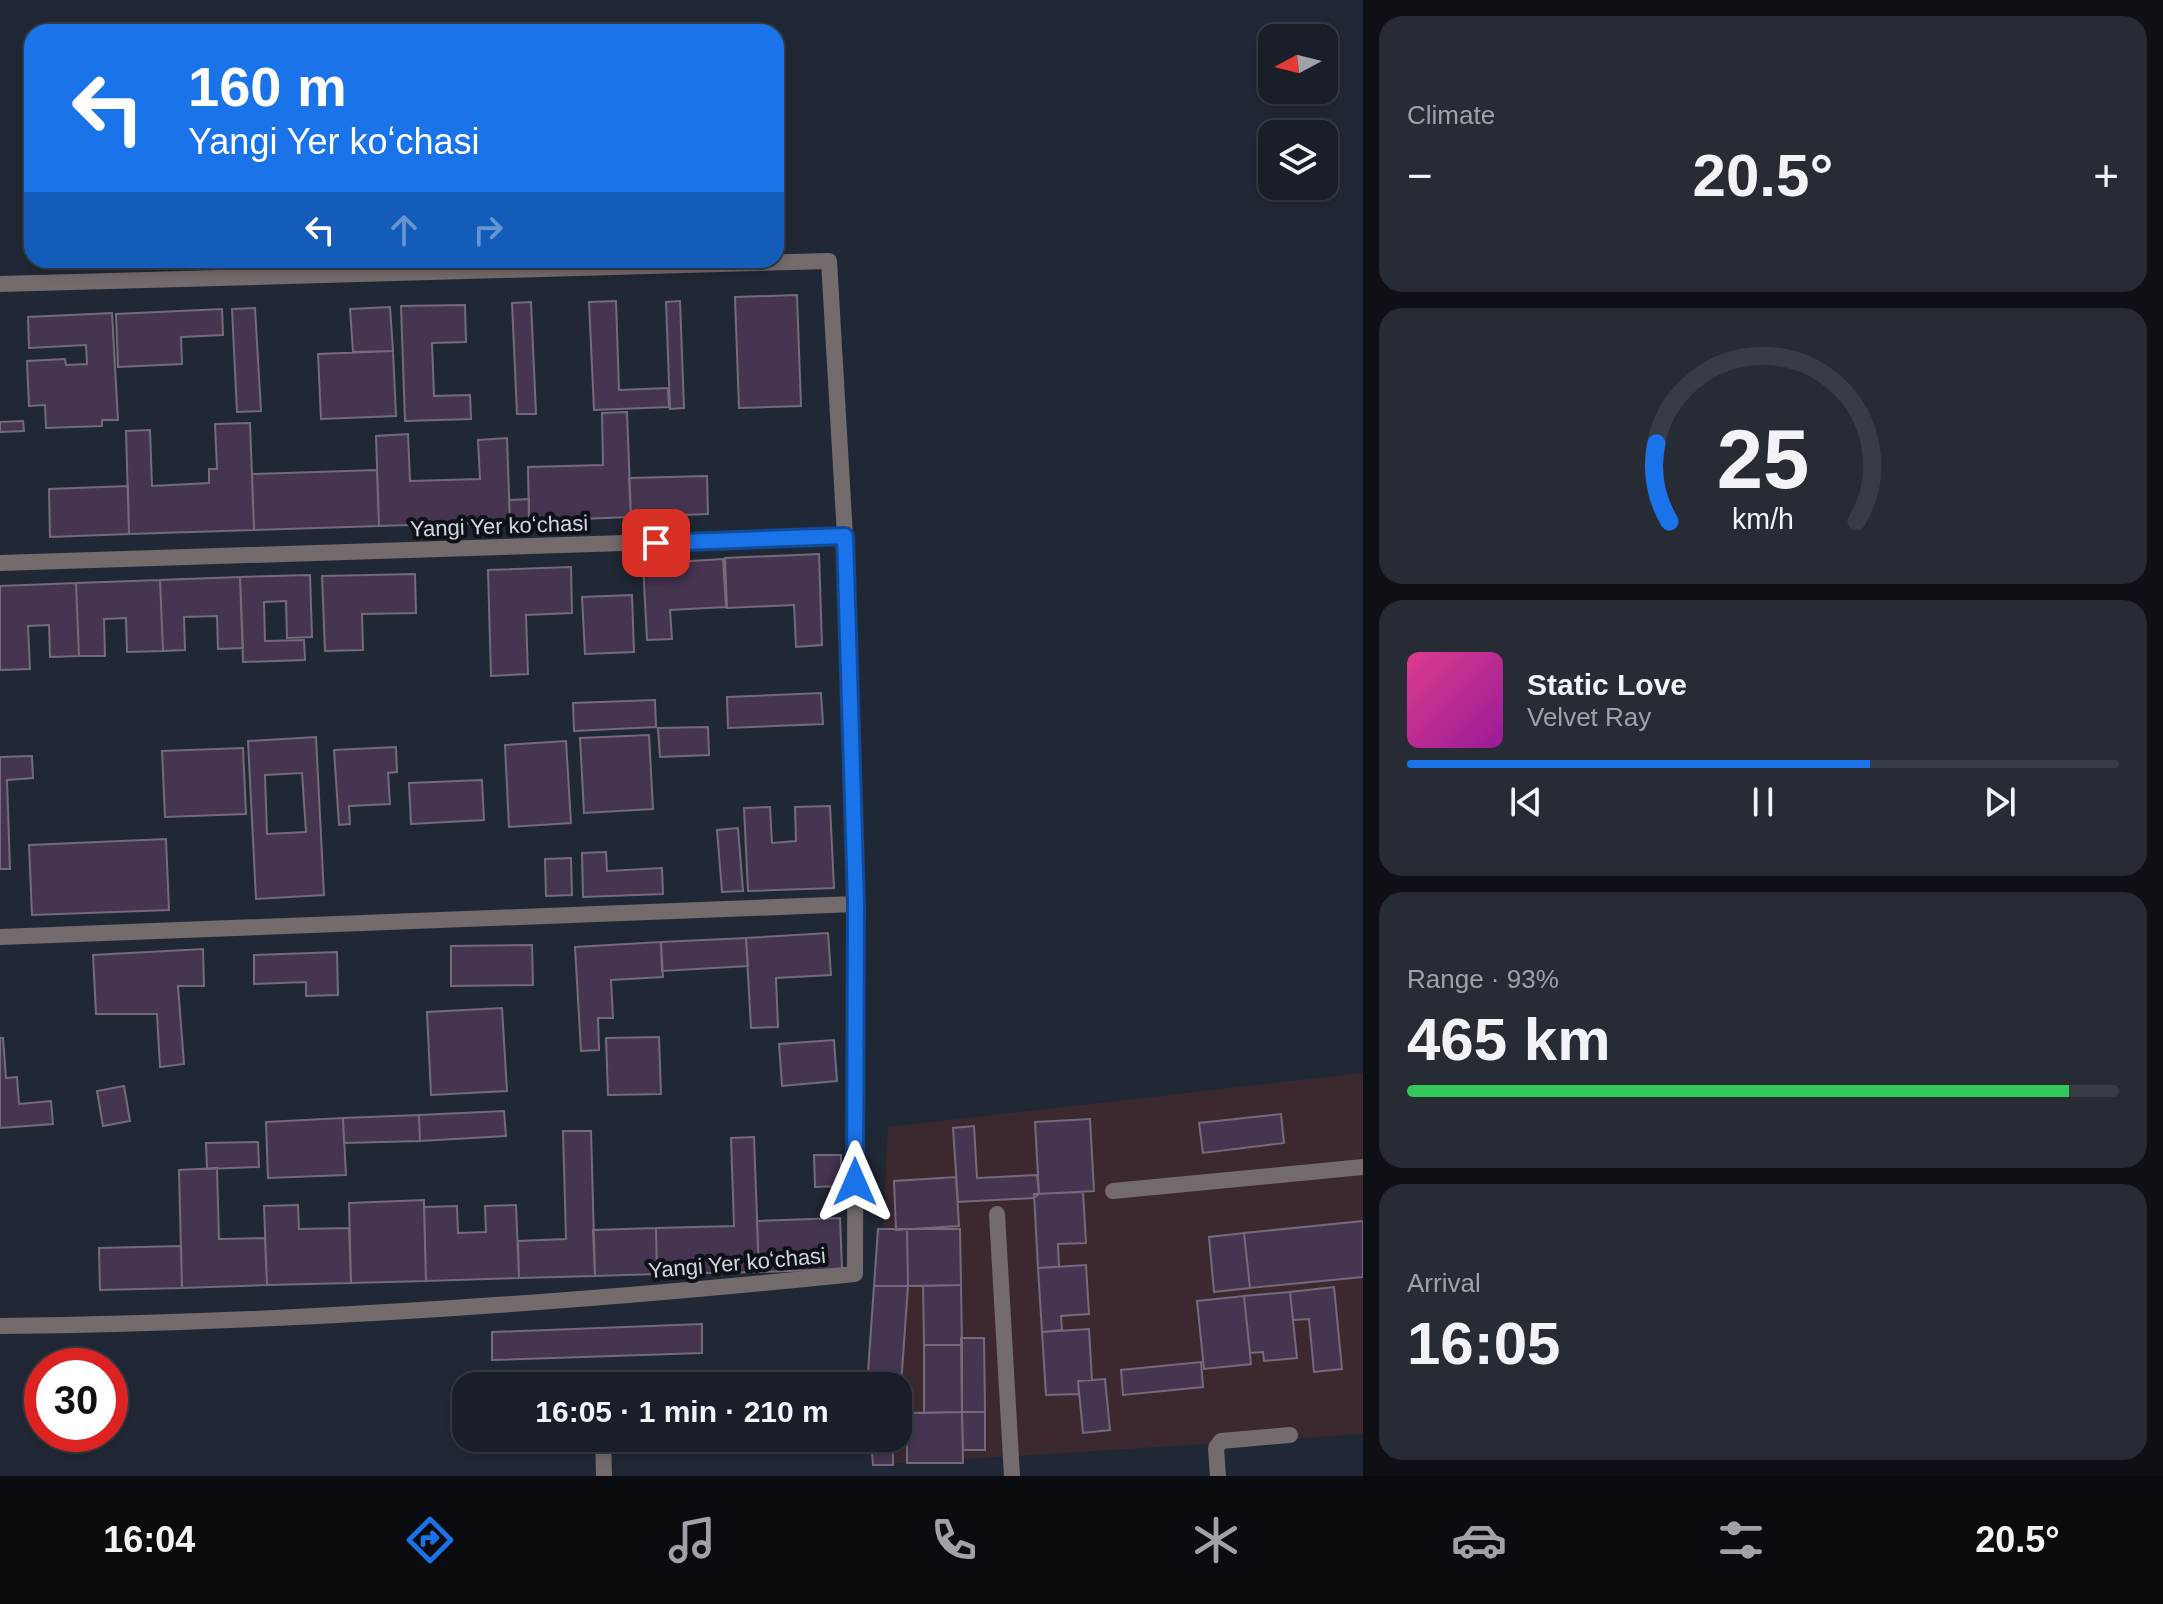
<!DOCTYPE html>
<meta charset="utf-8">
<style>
body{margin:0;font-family:Helvetica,sans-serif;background:#262b34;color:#f1f3f6;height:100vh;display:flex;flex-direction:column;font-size:30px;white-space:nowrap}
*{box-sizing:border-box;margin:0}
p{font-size:26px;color:#9fa2a8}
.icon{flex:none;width:44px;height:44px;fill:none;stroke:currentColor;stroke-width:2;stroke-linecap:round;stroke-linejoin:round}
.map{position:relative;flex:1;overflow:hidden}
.details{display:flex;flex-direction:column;gap:16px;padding:16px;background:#0e1016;width:800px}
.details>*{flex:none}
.guide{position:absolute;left:24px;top:24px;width:760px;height:244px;border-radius:24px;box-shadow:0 4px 12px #0003,0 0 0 2px #373c45;background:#1a73e8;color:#fff;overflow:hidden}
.needle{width:52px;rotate:263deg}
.tools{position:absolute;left:1258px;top:24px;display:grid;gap:16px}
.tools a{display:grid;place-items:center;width:80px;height:80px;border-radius:16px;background:#191e28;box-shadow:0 4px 12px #0003,0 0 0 2px #373c45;font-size:40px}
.speed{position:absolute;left:24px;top:1348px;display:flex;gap:16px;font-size:40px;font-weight:700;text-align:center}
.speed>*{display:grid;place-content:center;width:104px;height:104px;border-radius:50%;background:#191e28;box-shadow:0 4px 12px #0003,0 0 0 2px #373c45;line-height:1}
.speed .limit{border:12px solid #d22;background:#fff;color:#111}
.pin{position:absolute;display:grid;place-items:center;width:68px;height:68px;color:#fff;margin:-34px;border-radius:16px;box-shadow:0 4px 12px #0006}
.me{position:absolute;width:88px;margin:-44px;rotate:0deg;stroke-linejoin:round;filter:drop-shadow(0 0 6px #0008)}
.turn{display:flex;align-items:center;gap:28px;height:168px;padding:0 32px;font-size:36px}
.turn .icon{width:104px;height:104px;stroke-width:2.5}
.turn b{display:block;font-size:56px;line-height:68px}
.lanes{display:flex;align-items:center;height:76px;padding:0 32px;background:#0003;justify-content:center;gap:40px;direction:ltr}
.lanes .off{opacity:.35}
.big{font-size:60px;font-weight:600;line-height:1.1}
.details .tile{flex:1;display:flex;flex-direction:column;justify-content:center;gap:12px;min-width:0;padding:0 28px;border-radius:24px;background:#262b34}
.details .dial{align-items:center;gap:0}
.dial svg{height:208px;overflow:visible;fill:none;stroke:#373c45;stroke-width:7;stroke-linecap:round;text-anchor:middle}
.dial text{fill:#f1f3f6;stroke:none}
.song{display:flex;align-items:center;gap:24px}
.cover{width:96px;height:96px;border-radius:12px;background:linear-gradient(135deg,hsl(330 70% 55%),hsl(300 70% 35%))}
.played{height:8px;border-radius:4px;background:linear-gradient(90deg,#1a73e8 65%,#373c45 65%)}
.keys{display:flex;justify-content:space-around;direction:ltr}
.heat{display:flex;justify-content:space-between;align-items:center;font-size:44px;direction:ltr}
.charge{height:12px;border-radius:6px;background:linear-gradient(90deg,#34c759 93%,#373c45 0)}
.trip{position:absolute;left:452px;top:1372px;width:460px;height:80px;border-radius:24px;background:#191e28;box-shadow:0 4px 12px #0003,0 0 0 2px #373c45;font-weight:600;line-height:80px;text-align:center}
.tab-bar{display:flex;height:128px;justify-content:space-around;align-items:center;background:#0a0c10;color:#9fa2a8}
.tab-bar .icon{width:56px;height:56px}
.tab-bar .selected{color:#1a73e8}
.tab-bar b{font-size:36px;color:#f1f3f6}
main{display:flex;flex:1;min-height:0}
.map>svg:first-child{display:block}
</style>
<main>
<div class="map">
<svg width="1363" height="1476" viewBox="0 0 1363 1476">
<rect width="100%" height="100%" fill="#212835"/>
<path fill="#3c2930" d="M 1363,1073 L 1363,1434 L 873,1465 L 874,1438 L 898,1438 L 898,1386 L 876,1386 L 888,1127 Z"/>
<path fill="#463551" stroke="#746b7a" stroke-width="2" fill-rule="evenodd" d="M 797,295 L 801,406 L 739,408 L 735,297 Z
M 616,301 L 619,390 L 668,388 L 669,407 L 594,410 L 589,302 Z
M 680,301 L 684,408 L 670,409 L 666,302 Z
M 531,302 L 536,414 L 517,414 L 512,303 Z
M 465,305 L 466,342 L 432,343 L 434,396 L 470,395 L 471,419 L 405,421 L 401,306 Z
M 390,307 L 393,351 L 353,352 L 350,309 Z
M 255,308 L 261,411 L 237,412 L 232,309 Z
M 222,309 L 223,335 L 181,337 L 182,364 L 118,367 L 116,314 Z
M 112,313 L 118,420 L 102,420 L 102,426 L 46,428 L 45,405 L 29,406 L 27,361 L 65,359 L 66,365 L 87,364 L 86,345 L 29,348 L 28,317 Z
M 393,351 L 396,416 L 321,419 L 318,354 Z
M 627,412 L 631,517 L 529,521 L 528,467 L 603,465 L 602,413 Z
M 23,421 L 24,431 L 0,432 L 0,422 Z
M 250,423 L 254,530 L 129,534 L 126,431 L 150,430 L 152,486 L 209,483 L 209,469 L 217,469 L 215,424 Z
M 408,434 L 410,481 L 480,479 L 478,440 L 507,438 L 510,522 L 379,526 L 376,436 Z
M 377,470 L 379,526 L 254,530 L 252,474 Z
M 707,476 L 708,514 L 631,517 L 629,478 Z
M 128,486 L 129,534 L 50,537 L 49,489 Z
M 529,499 L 529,521 L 510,522 L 509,500 Z
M 819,554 L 822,645 L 796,647 L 794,605 L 727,608 L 725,558 Z
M 723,559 L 726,607 L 670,610 L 672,639 L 647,640 L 643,564 Z
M 571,567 L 572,613 L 526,615 L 528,674 L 491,676 L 488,570 Z
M 415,574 L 416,613 L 362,614 L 363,650 L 325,651 L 322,576 Z
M 310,575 L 312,637 L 287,638 L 286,601 L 264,602 L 265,641 L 304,640 L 305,660 L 243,662 L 240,577 Z
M 240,577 L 243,648 L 218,649 L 217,616 L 184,617 L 185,650 L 163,651 L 160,580 Z
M 160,580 L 163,651 L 127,652 L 126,618 L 104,619 L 105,656 L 79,656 L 76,583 Z
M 76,583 L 79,656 L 50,657 L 49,625 L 28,626 L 30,669 L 0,670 L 0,586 Z
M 632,595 L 634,652 L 585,654 L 582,597 Z
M 821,693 L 823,724 L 728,728 L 727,697 Z
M 655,700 L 656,727 L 574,731 L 573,703 Z
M 708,727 L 709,755 L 660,757 L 658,728 Z
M 649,735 L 653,809 L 584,813 L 580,738 Z
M 316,737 L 324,895 L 256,899 L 248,741 ZM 302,773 L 306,832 L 267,834 L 265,775 Z
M 566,741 L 571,823 L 509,827 L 505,745 Z
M 396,747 L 397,772 L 388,773 L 390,804 L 349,806 L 350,824 L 339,825 L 334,750 Z
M 243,748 L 246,814 L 165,817 L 162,751 Z
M 32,756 L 33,778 L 7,780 L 10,869 L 0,869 L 0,757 Z
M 482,780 L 484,820 L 411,824 L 409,783 Z
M 830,806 L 834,888 L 748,891 L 744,808 L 770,807 L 772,843 L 796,841 L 795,807 Z
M 738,828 L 743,891 L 722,892 L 717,830 Z
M 166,839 L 169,910 L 32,915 L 29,845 Z
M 606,852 L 607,871 L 662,868 L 663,894 L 583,897 L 582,853 Z
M 571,858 L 572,895 L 546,896 L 545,859 Z
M 828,933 L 831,975 L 776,978 L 778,1027 L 751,1028 L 746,938 Z
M 746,938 L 748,966 L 662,971 L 661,942 Z
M 661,942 L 663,977 L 611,980 L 613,1018 L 598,1018 L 599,1050 L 581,1051 L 575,947 Z
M 532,945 L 533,985 L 451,986 L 451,946 Z
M 203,949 L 204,986 L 178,986 L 184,1064 L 160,1067 L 157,1014 L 96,1014 L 93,955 Z
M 337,952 L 338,995 L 306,996 L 306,982 L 254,984 L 254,955 Z
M 502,1008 L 507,1091 L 431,1095 L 427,1012 Z
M 659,1037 L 661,1094 L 608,1095 L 606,1038 Z
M 0,1038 L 3,1038 L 6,1078 L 17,1077 L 19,1104 L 51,1101 L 53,1124 L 0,1128 Z
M 834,1040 L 837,1081 L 782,1086 L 779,1044 Z
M 124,1086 L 130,1121 L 103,1126 L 97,1091 Z
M 504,1111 L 506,1136 L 420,1141 L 419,1115 Z
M 1281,1114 L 1284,1143 L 1203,1153 L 1199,1123 Z
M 419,1115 L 420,1141 L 344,1143 L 343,1118 Z
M 343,1118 L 346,1175 L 268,1178 L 266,1122 Z
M 1090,1119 L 1094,1191 L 1039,1194 L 1035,1122 Z
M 974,1126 L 977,1178 L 1037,1175 L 1039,1194 L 1034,1198 L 958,1202 L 953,1128 Z
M 563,1131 L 591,1131 L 595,1276 L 519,1278 L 518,1241 L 566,1239 Z
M 754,1137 L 759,1272 L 657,1274 L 656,1228 L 734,1226 L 731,1138 Z
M 258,1142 L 259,1167 L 207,1169 L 206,1143 Z
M 814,1155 L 841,1155 L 841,1186 L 815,1187 Z
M 217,1168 L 219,1239 L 265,1238 L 267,1285 L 182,1288 L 179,1170 Z
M 956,1177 L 959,1226 L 896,1230 L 894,1181 Z
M 1083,1192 L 1086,1243 L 1058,1244 L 1059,1267 L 1038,1268 L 1034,1194 Z
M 424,1200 L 426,1281 L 351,1283 L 349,1203 Z
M 298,1205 L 299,1229 L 349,1228 L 351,1283 L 267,1285 L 264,1206 Z
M 516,1205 L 519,1278 L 426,1281 L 424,1207 L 457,1206 L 458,1233 L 486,1232 L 485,1206 Z
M 840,1218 L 842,1269 L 759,1272 L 757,1221 Z
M 1363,1221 L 1363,1277 L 1250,1288 L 1244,1233 Z
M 656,1228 L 657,1274 L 595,1276 L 593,1230 Z
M 878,1229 L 907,1229 L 908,1286 L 874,1286 Z
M 907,1229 L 960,1229 L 961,1285 L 908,1286 Z
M 1244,1233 L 1250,1288 L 1214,1292 L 1209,1237 Z
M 181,1246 L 182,1288 L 100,1290 L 99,1248 Z
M 1086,1265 L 1089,1314 L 1061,1316 L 1062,1330 L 1042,1332 L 1038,1268 Z
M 961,1285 L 962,1345 L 924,1345 L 923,1286 Z
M 874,1286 L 908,1286 L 899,1414 L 898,1386 L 867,1386 Z
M 1334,1287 L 1342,1369 L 1314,1372 L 1309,1319 L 1293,1320 L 1290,1292 Z
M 1290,1292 L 1297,1358 L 1264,1361 L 1263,1352 L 1250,1353 L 1244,1296 Z
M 1244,1296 L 1251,1364 L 1204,1369 L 1197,1301 Z
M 702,1324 L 702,1353 L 492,1360 L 492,1332 Z
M 1089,1329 L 1092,1380 L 1078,1381 L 1079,1394 L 1046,1395 L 1042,1332 Z
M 961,1338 L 984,1338 L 985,1412 L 962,1412 Z
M 924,1345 L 962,1345 L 962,1412 L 924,1413 Z
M 1201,1362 L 1203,1387 L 1123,1395 L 1121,1370 Z
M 1105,1379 L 1110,1430 L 1083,1433 L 1078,1381 Z
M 962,1412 L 985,1412 L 985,1450 L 963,1450 Z
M 962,1412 L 963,1463 L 907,1463 L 907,1413 Z
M 862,1438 L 893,1438 L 893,1465 L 873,1465 L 872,1453 L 862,1452 Z"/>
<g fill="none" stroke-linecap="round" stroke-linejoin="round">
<path stroke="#746b6c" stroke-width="16" d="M 1113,1191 L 1363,1167
M 997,1214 L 1012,1476
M 603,1438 L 604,1476
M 1218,1476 L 1216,1448 L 1221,1441 L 1290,1435"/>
<path stroke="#746b6c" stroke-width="16" d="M 0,284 L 829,261 L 845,536 L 856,904 L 855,1274 C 571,1303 285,1323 0,1326
M 0,563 L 845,536
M 0,937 L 856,904"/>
</g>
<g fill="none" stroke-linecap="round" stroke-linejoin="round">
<defs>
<path id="route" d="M 656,543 L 845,536 L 856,904 L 855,1182"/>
</defs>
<use href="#route" stroke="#114b97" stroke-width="20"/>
<use href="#route" stroke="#1a73e8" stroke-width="14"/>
</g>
<g text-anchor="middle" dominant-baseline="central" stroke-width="8" stroke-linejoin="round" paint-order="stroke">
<g font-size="22" fill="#d1d6df" stroke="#0e1117">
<text transform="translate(499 526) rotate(-2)">Yangi Yer koʻchasi</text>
<text transform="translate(737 1263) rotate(-5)">Yangi Yer koʻchasi</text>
</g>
</g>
</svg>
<div class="tools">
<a><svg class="needle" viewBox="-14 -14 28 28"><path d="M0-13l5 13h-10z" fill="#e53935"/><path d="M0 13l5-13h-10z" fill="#9fa2a8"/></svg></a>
<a><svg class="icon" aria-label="layers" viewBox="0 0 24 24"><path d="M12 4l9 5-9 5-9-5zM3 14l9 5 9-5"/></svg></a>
</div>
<div class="speed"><div class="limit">30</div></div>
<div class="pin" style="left:656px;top:543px;background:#d93025"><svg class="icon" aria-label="arrive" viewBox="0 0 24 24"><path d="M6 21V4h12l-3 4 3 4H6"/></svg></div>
<svg class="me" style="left:855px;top:1182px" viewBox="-20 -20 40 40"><path d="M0-17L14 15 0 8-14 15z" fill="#1a73e8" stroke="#fff" stroke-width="4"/></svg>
<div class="trip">16:05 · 1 min · 210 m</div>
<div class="guide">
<div class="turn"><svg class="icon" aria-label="left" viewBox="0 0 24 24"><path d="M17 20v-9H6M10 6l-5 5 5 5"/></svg><div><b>160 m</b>Yangi Yer koʻchasi</div></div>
<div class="lanes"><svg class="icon" aria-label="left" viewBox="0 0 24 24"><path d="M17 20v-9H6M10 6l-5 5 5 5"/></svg><svg class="icon off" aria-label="ahead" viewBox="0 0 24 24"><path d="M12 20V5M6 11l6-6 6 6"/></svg><svg class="icon off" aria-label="right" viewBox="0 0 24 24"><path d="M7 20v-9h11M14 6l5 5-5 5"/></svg></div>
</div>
</div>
<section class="details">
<div class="tile"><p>Climate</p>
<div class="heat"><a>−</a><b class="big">20.5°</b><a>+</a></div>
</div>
<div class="tile dial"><svg viewBox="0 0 100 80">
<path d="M14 69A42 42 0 1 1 86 69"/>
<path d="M14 69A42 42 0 0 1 9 39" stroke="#1a73e8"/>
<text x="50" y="56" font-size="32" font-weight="700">25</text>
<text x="50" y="72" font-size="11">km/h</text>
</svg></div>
<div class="tile">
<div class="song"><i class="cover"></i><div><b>Static Love</b><p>Velvet Ray</p></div></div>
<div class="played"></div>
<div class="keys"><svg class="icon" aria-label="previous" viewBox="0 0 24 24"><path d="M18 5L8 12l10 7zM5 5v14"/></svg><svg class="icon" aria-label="pause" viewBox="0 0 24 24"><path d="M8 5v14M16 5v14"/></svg><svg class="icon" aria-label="next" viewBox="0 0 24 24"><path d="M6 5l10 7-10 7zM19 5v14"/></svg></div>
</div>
<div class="tile"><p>Range · 93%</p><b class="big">465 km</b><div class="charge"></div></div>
<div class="tile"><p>Arrival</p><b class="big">16:05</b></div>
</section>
</main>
<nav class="tab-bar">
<b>16:04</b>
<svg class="icon selected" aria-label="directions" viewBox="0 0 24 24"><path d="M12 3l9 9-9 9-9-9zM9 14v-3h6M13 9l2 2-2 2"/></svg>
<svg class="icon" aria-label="music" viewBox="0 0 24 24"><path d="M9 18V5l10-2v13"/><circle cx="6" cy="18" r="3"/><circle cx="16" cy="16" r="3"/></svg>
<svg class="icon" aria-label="phone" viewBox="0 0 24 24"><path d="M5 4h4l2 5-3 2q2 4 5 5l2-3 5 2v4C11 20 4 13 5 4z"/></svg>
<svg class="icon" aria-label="climate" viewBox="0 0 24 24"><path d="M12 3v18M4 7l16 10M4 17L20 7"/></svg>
<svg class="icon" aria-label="car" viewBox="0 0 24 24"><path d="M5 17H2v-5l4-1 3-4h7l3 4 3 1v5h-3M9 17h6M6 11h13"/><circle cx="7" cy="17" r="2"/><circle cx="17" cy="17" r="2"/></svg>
<svg class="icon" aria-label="filters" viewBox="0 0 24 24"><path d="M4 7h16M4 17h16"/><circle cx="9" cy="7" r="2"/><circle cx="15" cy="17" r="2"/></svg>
<b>20.5°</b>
</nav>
